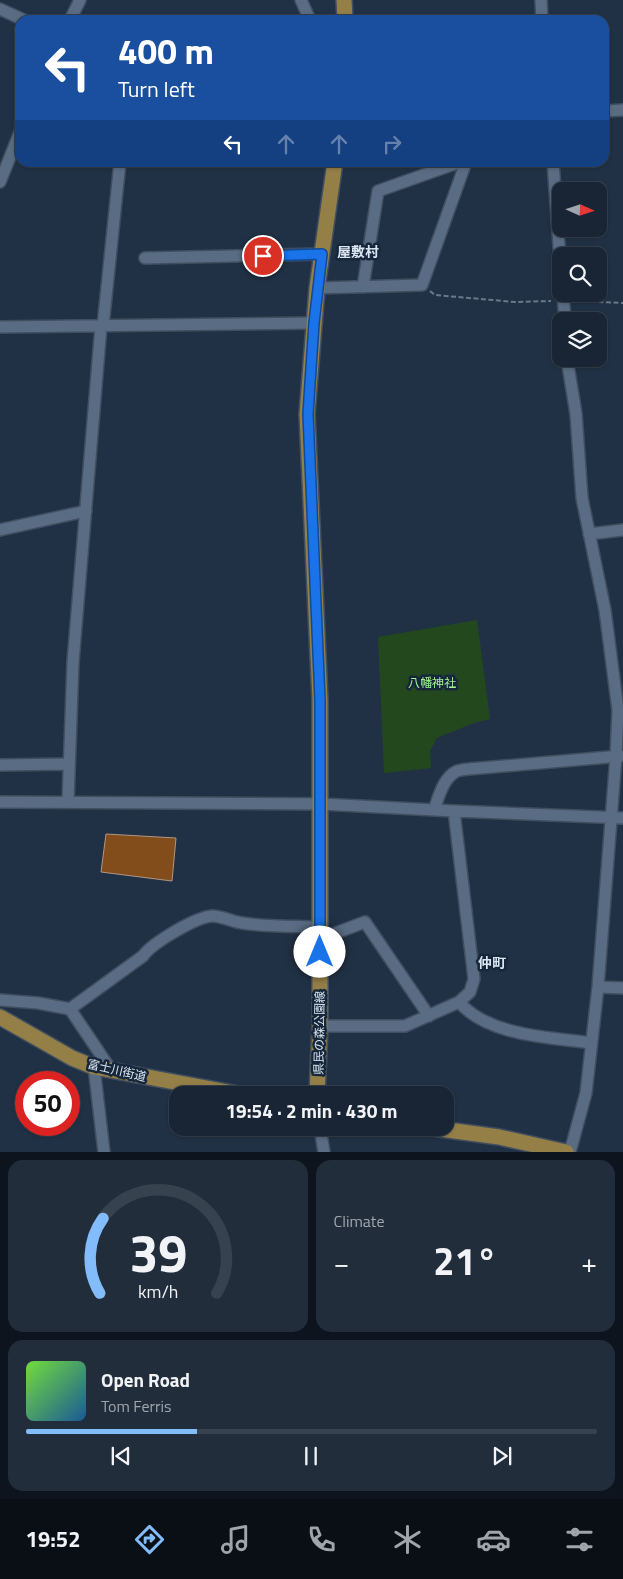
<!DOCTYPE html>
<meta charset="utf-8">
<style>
body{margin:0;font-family:"Titillium Web","Noto Sans JP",sans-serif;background:#222d3c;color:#f1f3f6;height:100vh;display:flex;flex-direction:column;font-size:19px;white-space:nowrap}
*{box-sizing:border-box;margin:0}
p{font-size:16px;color:#9fa5ac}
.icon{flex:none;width:28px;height:28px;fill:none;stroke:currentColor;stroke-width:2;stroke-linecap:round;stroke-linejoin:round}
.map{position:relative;height:1152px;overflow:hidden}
.sheet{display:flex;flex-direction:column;gap:8px;padding:8px;background:#0e141d;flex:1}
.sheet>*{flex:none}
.guide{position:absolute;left:15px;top:15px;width:594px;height:152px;border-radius:15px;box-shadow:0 1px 4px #0004,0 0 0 1px #37424f;background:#1a4fa0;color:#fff;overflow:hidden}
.needle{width:32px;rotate:93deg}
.tools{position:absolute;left:552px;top:182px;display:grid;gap:10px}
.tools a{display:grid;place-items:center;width:55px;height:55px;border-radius:10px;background:#192534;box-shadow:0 1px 4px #0004,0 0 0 1px #37424f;font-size:25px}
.speed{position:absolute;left:15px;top:1071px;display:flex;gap:10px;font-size:25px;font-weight:700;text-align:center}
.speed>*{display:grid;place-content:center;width:65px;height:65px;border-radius:50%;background:#192534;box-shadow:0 1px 4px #0004,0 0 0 1px #37424f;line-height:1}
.speed .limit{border:8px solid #d22;background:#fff;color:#111}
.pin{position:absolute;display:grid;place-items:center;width:42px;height:42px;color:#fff;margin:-21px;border:2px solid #fff;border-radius:50%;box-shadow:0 1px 5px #0007}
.me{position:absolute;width:55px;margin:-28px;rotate:0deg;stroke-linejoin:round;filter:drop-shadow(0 0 4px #0008)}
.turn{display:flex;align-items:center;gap:18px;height:105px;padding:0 20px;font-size:22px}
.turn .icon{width:65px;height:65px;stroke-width:2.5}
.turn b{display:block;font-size:35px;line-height:42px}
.lanes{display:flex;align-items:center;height:48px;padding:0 20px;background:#0003;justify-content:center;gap:25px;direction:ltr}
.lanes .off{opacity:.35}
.big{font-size:38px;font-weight:700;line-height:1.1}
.sheet .card{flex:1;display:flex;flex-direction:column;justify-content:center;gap:8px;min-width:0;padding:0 18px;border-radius:15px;background:#222d3c}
.sheet .dial{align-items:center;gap:0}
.dial svg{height:130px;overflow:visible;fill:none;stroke:#37424f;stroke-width:7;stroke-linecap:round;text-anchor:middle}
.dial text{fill:#f1f3f6;stroke:none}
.song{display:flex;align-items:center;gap:15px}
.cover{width:60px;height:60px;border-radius:8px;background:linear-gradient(135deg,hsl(100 70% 55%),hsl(210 70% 35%))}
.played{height:5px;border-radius:2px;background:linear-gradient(90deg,#82bcfa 30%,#37424f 30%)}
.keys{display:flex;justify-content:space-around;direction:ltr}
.heat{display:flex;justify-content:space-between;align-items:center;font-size:28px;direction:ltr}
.sheet .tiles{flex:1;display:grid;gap:8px;grid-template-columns:1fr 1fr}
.card:last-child{grid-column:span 2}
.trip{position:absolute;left:169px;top:1086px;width:285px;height:50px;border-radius:15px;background:#192534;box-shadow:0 1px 4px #0004,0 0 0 1px #37424f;font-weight:700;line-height:50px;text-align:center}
.tabs{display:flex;height:80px;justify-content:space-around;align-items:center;background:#0a0f15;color:#9fa5ac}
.tabs .icon{width:35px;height:35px}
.tabs .on{color:#82bcfa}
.tabs b{font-size:22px;color:#f1f3f6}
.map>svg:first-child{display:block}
</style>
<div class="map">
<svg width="623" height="1152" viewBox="0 0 623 1152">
<rect width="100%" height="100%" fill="#213145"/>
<path fill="#24481d" d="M 477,620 L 490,719 L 474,723 L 437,738 L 430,751 L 431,768 L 384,773 L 378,637 Z"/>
<path fill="#824c1b" stroke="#b19783" d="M 106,834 L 176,838 L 172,881 L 101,872 Z"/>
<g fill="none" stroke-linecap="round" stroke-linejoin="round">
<defs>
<path id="minor" d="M 301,0 L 310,20
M 541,0 L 542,20
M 0,9 L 24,20
M 70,20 L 80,0
M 604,111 L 623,110
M 553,162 L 561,273
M 0,182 L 20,132
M 145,258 L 322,254
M 363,287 L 378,191 L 460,162
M 317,288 L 422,285 L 466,162
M 563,294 L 565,321
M 103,326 L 120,162
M 0,327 L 314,323
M 567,359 L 576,414 L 582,498 L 605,610 L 618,710 L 616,756 L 598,987 L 586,1093 L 570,1152
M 0,530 L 86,511
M 589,534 L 623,530
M 0,765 L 69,764
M 0,802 L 321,804 L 454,811 L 623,818
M 68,802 L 73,662 L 101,326
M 434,810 C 439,796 443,778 457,771 C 461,770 466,769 469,769 L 621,756
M 320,933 L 333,934 L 365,922 L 429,1016
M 598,987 L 623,988
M 0,1000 L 38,1003 L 70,1009 L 143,956 C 152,943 196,917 212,916 C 222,916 233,922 242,923 C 266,927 296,926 320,927
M 459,1002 C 488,1036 549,1037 591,1043
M 70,1009 L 111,1070
M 320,1026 L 405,1026 L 459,1002 L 470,992 L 474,979 L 454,811
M 94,1067 L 104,1152
M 320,1128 L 324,1152"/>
<path id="major" d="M 344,0 L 345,20
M 0,1017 L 72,1058 L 94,1067 L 244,1095
M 317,1095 L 320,1026 L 320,700 L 307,414 L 317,288 L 335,162
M 433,1128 L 499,1137 L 566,1152"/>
</defs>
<use href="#minor" stroke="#404e5f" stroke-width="14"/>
<use href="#major" stroke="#404e5f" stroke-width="18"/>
<path stroke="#6a7889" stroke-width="2" stroke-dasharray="5 2.5" stroke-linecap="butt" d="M 430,291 L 435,295 L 515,302 L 551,301
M 576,301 L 623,303"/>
<use href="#minor" stroke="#596c83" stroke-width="11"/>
<use href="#major" stroke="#947f47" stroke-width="15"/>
</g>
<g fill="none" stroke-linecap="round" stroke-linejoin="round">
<defs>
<path id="route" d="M 263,256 L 322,254 L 314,323 L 308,414 L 320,700 L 320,952"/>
</defs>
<use href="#route" stroke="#114b97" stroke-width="12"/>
<use href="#route" stroke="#1a73e8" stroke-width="9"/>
</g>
<g text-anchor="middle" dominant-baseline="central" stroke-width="5" stroke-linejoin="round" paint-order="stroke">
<g font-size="12" fill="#a1f293" stroke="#17273b">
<text x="432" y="682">八幡神社</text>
</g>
<g font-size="12" fill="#dbe6f3" stroke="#17273b">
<text transform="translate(319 1033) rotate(-89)">県民の森公園線</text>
<text transform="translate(117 1070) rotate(13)">富士川街道</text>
</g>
<g font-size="14" font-weight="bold" fill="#dbe6f3" stroke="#17273b">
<text x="358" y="251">屋敷村</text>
<text x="492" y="962">仲町</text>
</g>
</g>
</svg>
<div class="tools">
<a><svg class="needle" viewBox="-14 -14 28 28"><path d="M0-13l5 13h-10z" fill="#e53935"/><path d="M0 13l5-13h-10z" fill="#9fa5ac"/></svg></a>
<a><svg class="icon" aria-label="search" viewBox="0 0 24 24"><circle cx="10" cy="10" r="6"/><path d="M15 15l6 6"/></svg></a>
<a><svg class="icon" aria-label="layers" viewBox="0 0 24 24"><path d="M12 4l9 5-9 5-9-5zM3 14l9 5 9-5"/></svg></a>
</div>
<div class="speed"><div class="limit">50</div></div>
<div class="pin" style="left:263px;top:256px;background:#d93025"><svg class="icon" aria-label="arrive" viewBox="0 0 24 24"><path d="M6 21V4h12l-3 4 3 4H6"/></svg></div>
<svg class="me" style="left:320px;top:952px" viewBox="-20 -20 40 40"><circle r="19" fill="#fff"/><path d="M0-13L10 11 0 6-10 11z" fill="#1a73e8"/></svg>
<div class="trip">19:54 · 2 min · 430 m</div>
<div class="guide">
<div class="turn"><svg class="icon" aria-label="left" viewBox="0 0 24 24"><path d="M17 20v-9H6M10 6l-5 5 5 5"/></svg><div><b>400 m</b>Turn left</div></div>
<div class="lanes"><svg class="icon" aria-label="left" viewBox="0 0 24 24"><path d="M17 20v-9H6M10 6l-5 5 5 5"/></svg><svg class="icon off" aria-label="ahead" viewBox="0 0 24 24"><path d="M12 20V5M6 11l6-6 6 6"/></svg><svg class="icon off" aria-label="ahead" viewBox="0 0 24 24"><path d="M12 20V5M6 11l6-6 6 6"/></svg><svg class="icon off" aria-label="right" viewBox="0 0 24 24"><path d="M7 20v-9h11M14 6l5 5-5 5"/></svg></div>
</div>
</div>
<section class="sheet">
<div class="tiles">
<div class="card dial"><svg viewBox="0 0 100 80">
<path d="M14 69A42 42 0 1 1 86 69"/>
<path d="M14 69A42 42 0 0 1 16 23" stroke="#82bcfa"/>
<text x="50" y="56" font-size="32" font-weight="700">39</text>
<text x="50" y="72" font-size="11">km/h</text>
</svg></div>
<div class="card"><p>Climate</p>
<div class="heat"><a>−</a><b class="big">21°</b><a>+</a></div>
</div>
<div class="card">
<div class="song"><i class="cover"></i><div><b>Open Road</b><p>Tom Ferris</p></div></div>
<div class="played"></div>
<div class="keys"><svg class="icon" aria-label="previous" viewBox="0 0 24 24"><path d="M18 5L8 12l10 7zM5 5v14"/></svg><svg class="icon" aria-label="pause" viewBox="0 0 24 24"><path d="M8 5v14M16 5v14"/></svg><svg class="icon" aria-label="next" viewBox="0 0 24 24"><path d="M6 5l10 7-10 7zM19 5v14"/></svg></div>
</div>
</div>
</section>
<nav class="tabs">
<b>19:52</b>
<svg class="icon on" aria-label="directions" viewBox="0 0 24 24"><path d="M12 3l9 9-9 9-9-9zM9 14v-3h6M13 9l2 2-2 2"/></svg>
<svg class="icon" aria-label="music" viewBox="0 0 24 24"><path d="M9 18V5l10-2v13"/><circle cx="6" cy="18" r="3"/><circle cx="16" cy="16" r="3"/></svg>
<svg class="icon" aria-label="phone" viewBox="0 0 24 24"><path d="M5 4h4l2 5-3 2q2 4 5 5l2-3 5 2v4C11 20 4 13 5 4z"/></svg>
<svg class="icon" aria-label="climate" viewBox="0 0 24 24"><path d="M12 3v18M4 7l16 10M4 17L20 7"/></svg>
<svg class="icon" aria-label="car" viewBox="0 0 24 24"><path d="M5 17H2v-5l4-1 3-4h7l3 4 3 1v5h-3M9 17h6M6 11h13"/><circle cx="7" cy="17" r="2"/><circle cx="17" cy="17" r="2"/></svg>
<svg class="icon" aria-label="filters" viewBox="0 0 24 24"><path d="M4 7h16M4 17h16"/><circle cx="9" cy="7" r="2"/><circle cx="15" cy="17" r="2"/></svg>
</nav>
